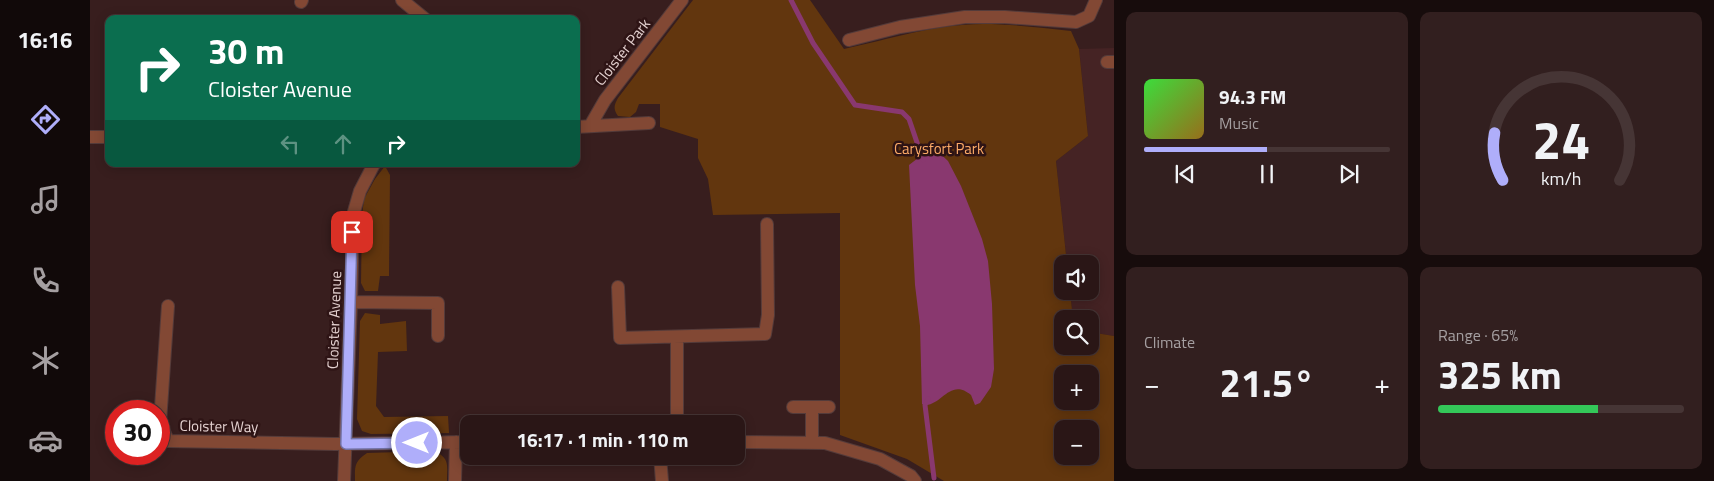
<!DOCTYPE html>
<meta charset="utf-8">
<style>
body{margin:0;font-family:"Titillium Web",sans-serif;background:#321f1f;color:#f1f3f6;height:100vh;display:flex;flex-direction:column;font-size:19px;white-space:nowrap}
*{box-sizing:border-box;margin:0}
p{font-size:16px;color:#a59fa1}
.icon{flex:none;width:28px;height:28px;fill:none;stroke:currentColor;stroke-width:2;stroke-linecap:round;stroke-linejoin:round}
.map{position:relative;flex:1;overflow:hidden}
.sheet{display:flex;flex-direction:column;gap:12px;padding:12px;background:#170c0c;width:600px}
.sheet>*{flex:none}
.guide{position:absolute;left:15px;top:15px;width:475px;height:152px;border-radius:10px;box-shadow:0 2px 12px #0003,0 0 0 1px #463535;background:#0b6e4f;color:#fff;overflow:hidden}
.buttons{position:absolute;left:964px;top:255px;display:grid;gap:10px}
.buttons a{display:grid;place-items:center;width:45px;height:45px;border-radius:10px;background:#2a1616;box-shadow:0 2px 12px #0003,0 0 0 1px #463535;font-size:25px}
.speed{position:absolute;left:15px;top:400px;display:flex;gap:10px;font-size:25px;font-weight:700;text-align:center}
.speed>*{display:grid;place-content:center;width:65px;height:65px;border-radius:50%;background:#2a1616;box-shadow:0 2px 12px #0003,0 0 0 1px #463535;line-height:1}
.speed .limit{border:8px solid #d22;background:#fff;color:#111}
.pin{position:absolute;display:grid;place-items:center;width:42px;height:42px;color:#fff;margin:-21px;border-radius:10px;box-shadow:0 2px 8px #0006}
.me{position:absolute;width:55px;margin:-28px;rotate:270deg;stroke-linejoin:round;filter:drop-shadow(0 0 4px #0008)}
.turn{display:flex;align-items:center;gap:18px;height:105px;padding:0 20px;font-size:22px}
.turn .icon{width:65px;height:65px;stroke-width:2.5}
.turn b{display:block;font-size:35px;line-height:42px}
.lanes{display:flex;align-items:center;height:48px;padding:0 20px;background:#0003;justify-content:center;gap:25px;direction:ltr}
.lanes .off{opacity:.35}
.big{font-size:38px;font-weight:700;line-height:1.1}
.sheet .card{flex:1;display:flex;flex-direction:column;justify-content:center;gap:8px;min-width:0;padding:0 18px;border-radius:10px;background:#321f1f}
.sheet .dial{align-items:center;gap:0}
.dial svg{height:130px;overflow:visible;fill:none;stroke:#463535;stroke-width:7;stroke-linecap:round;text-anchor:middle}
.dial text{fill:#f1f3f6;stroke:none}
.song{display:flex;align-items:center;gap:15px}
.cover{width:60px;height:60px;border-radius:8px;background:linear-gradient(135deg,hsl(120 70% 55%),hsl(40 70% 35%))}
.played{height:5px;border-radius:2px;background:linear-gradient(90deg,#afaefa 50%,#463535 50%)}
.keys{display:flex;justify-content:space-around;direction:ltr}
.heat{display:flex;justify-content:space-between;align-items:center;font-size:28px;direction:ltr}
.charge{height:8px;border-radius:4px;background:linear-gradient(90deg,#34c759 65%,#463535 0)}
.sheet .tiles{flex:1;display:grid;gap:12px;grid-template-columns:repeat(2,1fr)}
.trip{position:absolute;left:370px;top:415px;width:285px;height:50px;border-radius:10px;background:#2a1616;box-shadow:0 2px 12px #0003,0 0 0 1px #463535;font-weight:700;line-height:50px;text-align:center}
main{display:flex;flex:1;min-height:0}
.tabs{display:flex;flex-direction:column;width:90px;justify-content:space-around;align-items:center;background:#110909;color:#a59fa1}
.tabs .icon{width:35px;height:35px}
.tabs .selected{color:#afaefa}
.tabs b{font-size:22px;color:#f1f3f6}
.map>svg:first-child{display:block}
</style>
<main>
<nav class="tabs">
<b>16:16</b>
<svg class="icon selected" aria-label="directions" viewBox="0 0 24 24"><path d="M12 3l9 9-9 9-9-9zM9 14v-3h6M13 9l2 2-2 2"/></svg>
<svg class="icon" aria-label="music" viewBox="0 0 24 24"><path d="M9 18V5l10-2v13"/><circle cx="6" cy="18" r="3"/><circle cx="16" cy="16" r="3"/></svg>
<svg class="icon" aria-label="phone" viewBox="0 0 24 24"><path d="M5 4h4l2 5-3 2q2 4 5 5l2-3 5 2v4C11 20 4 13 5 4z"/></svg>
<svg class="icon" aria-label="climate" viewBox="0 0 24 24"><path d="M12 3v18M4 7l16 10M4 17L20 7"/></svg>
<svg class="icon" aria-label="car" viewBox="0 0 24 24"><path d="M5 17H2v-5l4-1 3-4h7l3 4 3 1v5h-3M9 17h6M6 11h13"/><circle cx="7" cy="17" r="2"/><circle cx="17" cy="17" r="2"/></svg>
</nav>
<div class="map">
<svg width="1024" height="481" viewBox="0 0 1024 481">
<rect width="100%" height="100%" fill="#381e1e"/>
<path fill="#452324" d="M 1024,48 L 1024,336 L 1000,332 L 1000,319 L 983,319 L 980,291 L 1000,291 L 1000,264 L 977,264 L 966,161 L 998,136 L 989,49 Z"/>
<path fill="#62360e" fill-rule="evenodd" d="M 603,0 L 720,0 L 754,49 C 800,39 845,24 893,24 C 922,24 952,28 981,31 L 989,49 L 998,136 L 966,161 L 977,264 L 972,264 L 972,291 L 980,291 L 983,319 L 972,319 L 972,346 L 1000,346 L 1000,332 L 1024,336 L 1024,481 L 854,481 L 817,459 L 750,435 L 750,213 L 623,215 L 618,179 L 608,158 L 608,139 L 570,127 L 570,104 L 549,104 L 546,112 L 540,117 L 528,116 C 523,109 524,105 528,98 ZM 972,374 L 1000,374 L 1000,401 L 972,401 ZM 972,429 L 1000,429 L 1000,456 L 972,456 Z
M 295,166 L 300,175 L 299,276 L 290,276 L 288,291 L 275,291 L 271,283 L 272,216 L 274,199 L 285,179 Z
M 275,313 L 290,315 L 290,324 L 316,321 L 317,351 L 288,352 L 286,406 L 294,417 L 358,416 L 359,433 L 281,434 L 272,431 L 267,419 L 270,321 Z
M 345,451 C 360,459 357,465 357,481 L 265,481 C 265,466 264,462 277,453 Z"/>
<path fill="#89386f" d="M 840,144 L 858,161 L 871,186 L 892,239 L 898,261 L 902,304 L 904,369 L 901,387 L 890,403 L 885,405 L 881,395 C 859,376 850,410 832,404 L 830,326 L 825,285 L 819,165 L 832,155 Z"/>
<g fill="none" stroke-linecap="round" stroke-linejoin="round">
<path stroke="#89386f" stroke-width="5" d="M 701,0 L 723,43 L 765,105 L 812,112 L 819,119 L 833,160
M 838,399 L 835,405 L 844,478"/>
<defs>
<path id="minor" d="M 312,0 L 335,19
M 211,2 L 212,0
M 759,40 L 810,27 L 875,17 L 915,17 L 986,22 L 999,16 L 1006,0
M 1017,62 L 1024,62
M 500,126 L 515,100 L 592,0
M 486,127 L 559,123
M 0,137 L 19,137
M 528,287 L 530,338 L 675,334 L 678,315 L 677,224
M 261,302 L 348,303 L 348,336
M 78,306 L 70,422 L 78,441 L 245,444 L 379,442
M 587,337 L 587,424
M 703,407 L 722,407
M 646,442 L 735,443 L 790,459 L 821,476 L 825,481
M 722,442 L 722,407 L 739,407
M 570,456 L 572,481
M 254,481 L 261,302 L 263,215 L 270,191 L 284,164
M 365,481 L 366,442"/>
</defs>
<use href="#minor" stroke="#543b3a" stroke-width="14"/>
<use href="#minor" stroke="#824834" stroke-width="12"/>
</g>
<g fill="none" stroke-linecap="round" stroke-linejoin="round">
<defs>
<path id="route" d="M 262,232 L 256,444 L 327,443"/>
</defs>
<use href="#route" stroke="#7271a2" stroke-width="12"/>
<use href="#route" stroke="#afaefa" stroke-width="9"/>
</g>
<g text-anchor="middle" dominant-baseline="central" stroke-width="5" stroke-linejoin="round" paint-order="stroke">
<g font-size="15" fill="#e4d1d0" stroke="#2e1415">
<text transform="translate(532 52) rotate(-52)">Cloister Park</text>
<text transform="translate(244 320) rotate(-88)">Cloister Avenue</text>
<text transform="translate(129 426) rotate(1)">Cloister Way</text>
</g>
<g font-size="15" fill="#fcaa67" stroke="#2e1415">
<text x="849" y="148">Carysfort Park</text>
</g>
</g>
</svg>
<div class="buttons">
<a><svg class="icon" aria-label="sound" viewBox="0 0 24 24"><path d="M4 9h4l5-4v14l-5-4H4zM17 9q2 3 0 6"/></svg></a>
<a><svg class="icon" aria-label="search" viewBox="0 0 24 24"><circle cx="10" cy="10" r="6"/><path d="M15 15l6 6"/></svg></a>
<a>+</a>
<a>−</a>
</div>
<div class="speed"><div class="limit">30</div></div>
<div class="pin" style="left:262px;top:232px;background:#d93025"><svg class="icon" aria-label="arrive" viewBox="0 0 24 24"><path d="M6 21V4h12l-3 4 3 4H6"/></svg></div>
<svg class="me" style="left:327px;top:443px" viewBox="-20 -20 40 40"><circle r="17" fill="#afaefa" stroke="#fff" stroke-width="3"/><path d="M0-11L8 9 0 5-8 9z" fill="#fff"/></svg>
<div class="trip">16:17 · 1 min · 110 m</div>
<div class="guide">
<div class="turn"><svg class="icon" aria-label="right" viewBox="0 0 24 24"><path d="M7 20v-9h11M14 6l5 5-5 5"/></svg><div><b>30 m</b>Cloister Avenue</div></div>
<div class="lanes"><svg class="icon off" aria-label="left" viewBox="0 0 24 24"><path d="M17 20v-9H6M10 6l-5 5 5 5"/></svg><svg class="icon off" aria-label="ahead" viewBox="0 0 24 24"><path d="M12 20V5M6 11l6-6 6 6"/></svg><svg class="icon" aria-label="right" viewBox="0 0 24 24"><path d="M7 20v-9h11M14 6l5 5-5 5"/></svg></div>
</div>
</div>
<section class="sheet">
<div class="tiles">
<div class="card">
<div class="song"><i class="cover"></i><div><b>94.3 FM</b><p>Music</p></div></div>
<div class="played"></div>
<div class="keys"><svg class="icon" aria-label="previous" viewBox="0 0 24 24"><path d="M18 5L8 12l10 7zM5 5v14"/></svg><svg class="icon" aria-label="pause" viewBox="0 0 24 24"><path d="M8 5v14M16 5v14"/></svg><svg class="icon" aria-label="next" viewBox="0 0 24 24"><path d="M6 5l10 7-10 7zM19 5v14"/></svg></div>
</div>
<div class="card dial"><svg viewBox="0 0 100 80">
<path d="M14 69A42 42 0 1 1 86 69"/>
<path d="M14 69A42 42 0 0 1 9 40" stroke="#afaefa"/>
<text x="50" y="56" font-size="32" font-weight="700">24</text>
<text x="50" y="72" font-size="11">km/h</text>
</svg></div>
<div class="card"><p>Climate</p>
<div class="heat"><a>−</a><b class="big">21.5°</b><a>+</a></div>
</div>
<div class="card"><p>Range · 65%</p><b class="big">325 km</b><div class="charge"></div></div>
</div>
</section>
</main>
